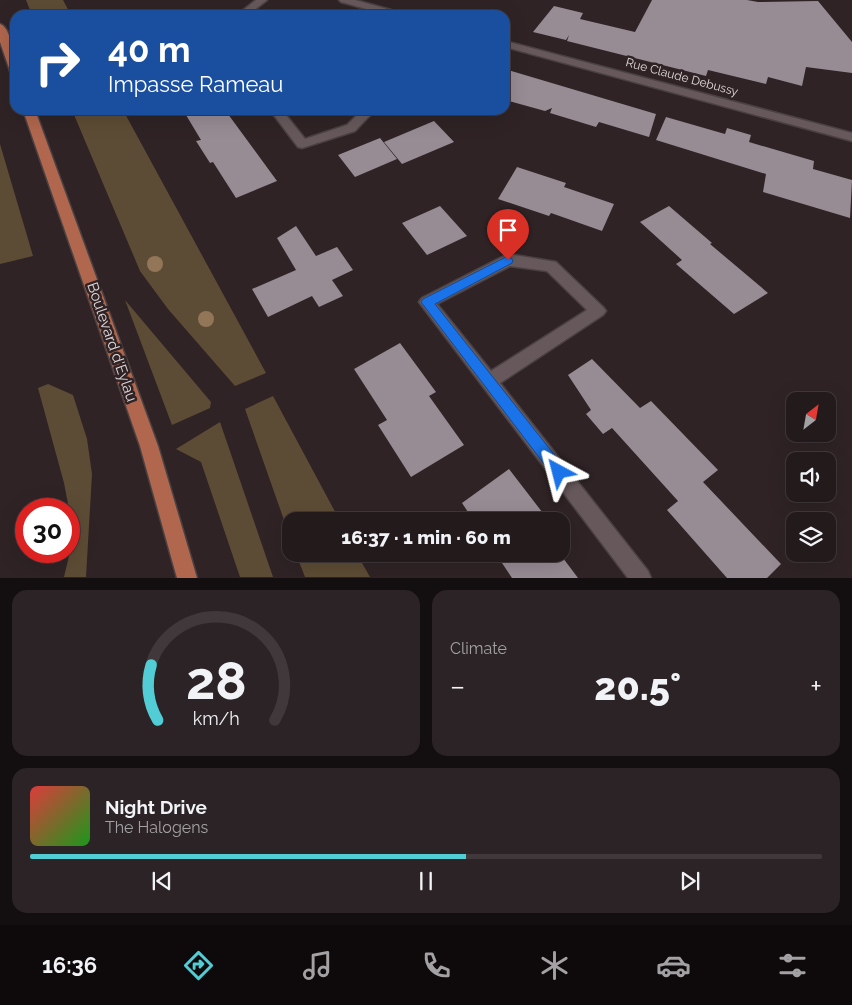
<!DOCTYPE html>
<meta charset="utf-8">
<style>
body{margin:0;font-family:Raleway,sans-serif;background:#2b2325;color:#f1f3f6;height:100vh;display:flex;flex-direction:column;font-size:19px;white-space:nowrap}
*{box-sizing:border-box;margin:0}
p{font-size:16px;color:#a3a1a3}
.icon{flex:none;width:28px;height:28px;fill:none;stroke:currentColor;stroke-width:2;stroke-linecap:round;stroke-linejoin:round}
.map{position:relative;height:578px;overflow:hidden}
.panel{display:flex;flex-direction:column;gap:12px;padding:12px;background:#130e0f;flex:1}
.panel>*{flex:none}
.banner{position:absolute;left:10px;top:10px;width:500px;height:105px;border-radius:15px;box-shadow:0 5px 20px #0002,0 0 0 1px #40383b;background:#1a4fa0;color:#fff;overflow:hidden}
.needle{width:32px;rotate:31deg}
.tools{position:absolute;left:786px;top:392px;display:grid;gap:10px}
.tools a{display:grid;place-items:center;width:50px;height:50px;border-radius:10px;background:#231a1c;box-shadow:0 5px 20px #0002,0 0 0 1px #40383b;font-size:25px}
.speed{position:absolute;left:15px;top:498px;display:flex;gap:10px;font-size:25px;font-weight:700;text-align:center}
.speed>*{display:grid;place-content:center;width:65px;height:65px;border-radius:50%;background:#231a1c;box-shadow:0 5px 20px #0002,0 0 0 1px #40383b;line-height:1}
.speed .limit{border:8px solid #d22;background:#fff;color:#111}
.pin{position:absolute;display:grid;place-items:center;width:42px;height:42px;color:#fff;margin:-51px -21px;border-radius:50% 50% 50% 0;rotate:-45deg;box-shadow:0 0 5px #0007}
.pin .icon{rotate:45deg}
.me{position:absolute;width:55px;margin:-28px;rotate:322deg;stroke-linejoin:round;filter:drop-shadow(0 0 4px #0008)}
.turn{display:flex;align-items:center;gap:18px;height:105px;padding:0 15px;font-size:22px}
.turn .icon{width:65px;height:65px;stroke-width:2.5}
.turn b{display:block;font-size:35px;line-height:42px}
.big{font-size:38px;font-weight:800;line-height:1.1}
.panel .tile{flex:1;display:flex;flex-direction:column;justify-content:center;gap:8px;min-width:0;padding:0 18px;border-radius:15px;background:#2b2325}
.panel .dial{align-items:center;gap:0}
.dial svg{height:130px;overflow:visible;fill:none;stroke:#40383b;stroke-width:7;stroke-linecap:round;text-anchor:middle}
.dial text{fill:#f1f3f6;stroke:none}
.song{display:flex;align-items:center;gap:15px}
.cover{width:60px;height:60px;border-radius:8px;background:linear-gradient(135deg,hsl(0 70% 55%),hsl(120 70% 35%))}
.played{height:5px;border-radius:2px;background:linear-gradient(90deg,#52ccd5 55%,#40383b 55%)}
.keys{display:flex;justify-content:space-around;direction:ltr}
.heat{display:flex;justify-content:space-between;align-items:center;font-size:28px;direction:ltr}
.panel .tiles{flex:1;display:grid;gap:12px;grid-template-columns:1fr 1fr}
.tile:last-child{grid-column:span 2}
.trip{position:absolute;left:282px;top:512px;width:288px;height:50px;border-radius:15px;background:#231a1c;box-shadow:0 5px 20px #0002,0 0 0 1px #40383b;font-weight:800;line-height:50px;text-align:center}
.tab-bar{display:flex;height:80px;justify-content:space-around;align-items:center;background:#0e0a0b;color:#a3a1a3}
.tab-bar .icon{width:35px;height:35px}
.tab-bar .active{color:#52ccd5}
.tab-bar b{font-size:22px;color:#f1f3f6}
.map>svg:first-child{display:block}
</style>
<div class="map">
<svg width="852" height="578" viewBox="0 0 852 578">
<rect width="100%" height="100%" fill="#2f2325"/>
<path fill="#5d4c35" d="M 26,0 L 63,0 L 71,15 L 32,15 Z
M 72,110 L 123,110 L 266,373 L 235,386 L 168,309 L 140,271 Z
M 0,144 L 33,256 L 0,264 Z
M 125,300 L 211,402 L 210,408 L 172,425 Z
M 48,384 L 73,395 L 87,439 L 92,474 L 86,577 L 64,577 L 73,539 L 69,509 L 64,483 L 38,388 Z
M 273,396 L 340,521 L 291,521 L 291,540 L 245,409 Z
M 220,422 L 273,577 L 240,577 L 201,462 L 176,449 Z
M 296,554 L 357,554 L 370,577 L 305,577 Z"/>
<path fill="#978b94" d="M 652,0 L 747,0 L 758,2 L 818,1 L 852,42 L 852,73 L 806,67 L 802,86 L 768,77 L 766,84 L 708,70 L 706,76 L 567,41 L 569,35 L 566,40 L 533,32 L 554,6 L 583,13 L 580,19 L 635,32 Z
M 505,69 L 656,114 L 649,137 L 599,122 L 596,127 L 550,113 L 552,108 L 545,111 L 505,100 Z
M 183,110 L 225,110 L 277,181 L 236,198 L 213,162 L 210,163 L 196,141 L 201,140 Z
M 666,117 L 725,134 L 727,128 L 751,135 L 749,142 L 814,161 L 813,169 L 852,180 L 850,218 L 763,192 L 766,174 L 656,140 Z
M 434,121 L 454,142 L 402,164 L 384,142 Z
M 380,138 L 397,159 L 355,177 L 338,155 Z
M 517,167 L 566,183 L 564,187 L 614,204 L 602,231 L 551,213 L 549,216 L 498,199 Z
M 440,206 L 467,236 L 427,255 L 402,223 Z
M 669,206 L 712,243 L 710,244 L 768,293 L 734,314 L 676,264 L 682,260 L 640,222 Z
M 296,226 L 316,256 L 337,247 L 353,270 L 332,280 L 343,296 L 319,307 L 312,296 L 268,317 L 252,289 L 296,270 L 277,238 Z
M 400,343 L 436,392 L 429,396 L 464,445 L 411,477 L 378,425 L 387,420 L 354,369 Z
M 592,359 L 640,408 L 651,401 L 718,470 L 703,482 L 781,564 L 767,578 L 727,578 L 667,510 L 678,501 L 612,428 L 603,434 L 586,414 L 591,410 L 568,375 Z
M 509,469 L 549,521 L 474,521 L 462,503 Z
M 496,554 L 560,554 L 578,578 L 512,578 Z"/>
<g fill="none" stroke-linecap="round" stroke-linejoin="round">
<defs>
<path id="minor" d="M 256,0 L 267,0 L 248,15 L 237,15 Z
M 339,0 L 355,0 L 402,13 L 404,15 L 388,15 L 341,2 Z
M 505,41 L 852,133 L 852,141 L 505,47 Z
M 270,110 L 282,110 L 305,139 L 347,125 L 362,110 L 375,110 L 355,131 L 302,148 L 298,147 Z
M 508,254 L 556,262 L 603,307 L 606,311 L 603,315 L 500,383 L 648,571 L 651,578 L 628,578 L 419,302 L 422,298 ZM 510,266 L 547,271 L 587,310 L 491,371 L 437,304 Z"/>
<path id="major" d="M 0,24 C 12,28 15,62 15,74 L 10,71 L 0,42 Z
M 23,110 L 35,110 L 158,446 L 197,578 L 177,578 L 140,446 Z"/>
</defs>
<use href="#minor" stroke="#4b4143" stroke-width="3"/>
<use href="#major" stroke="#4b4143" stroke-width="3"/>
<use href="#minor" fill="#67595b" fill-rule="evenodd"/>
<use href="#major" fill="#b0674d" fill-rule="evenodd"/>
</g>
<g fill="#937658">
<circle cx="155" cy="264" r="8"/>
<circle cx="206" cy="319" r="8"/>
</g>
<path fill="#1a73e8" stroke="#114b97" d="M 508,256 L 513,260 L 512,263 L 435,304 L 564,467 L 566,472 L 564,477 L 559,479 L 554,477 L 421,302 L 423,299 Z"/>
<g text-anchor="middle" dominant-baseline="central" stroke-width="5" stroke-linejoin="round" paint-order="stroke">
<g font-size="12" fill="#e1d9da" stroke="#2f2325">
<text transform="translate(682 77) rotate(15)">Rue Claude Debussy</text>
</g>
<g font-size="15" fill="#e1d9da" stroke="#2f2325">
<text transform="translate(112 342) rotate(71)">Boulevard d'Eylau</text>
</g>
</g>
</svg>
<div class="tools">
<a><svg class="needle" viewBox="-14 -14 28 28"><path d="M0-13l5 13h-10z" fill="#e53935"/><path d="M0 13l5-13h-10z" fill="#a3a1a3"/></svg></a>
<a><svg class="icon" aria-label="sound" viewBox="0 0 24 24"><path d="M4 9h4l5-4v14l-5-4H4zM17 9q2 3 0 6"/></svg></a>
<a><svg class="icon" aria-label="layers" viewBox="0 0 24 24"><path d="M12 4l9 5-9 5-9-5zM3 14l9 5 9-5"/></svg></a>
</div>
<div class="speed"><div class="limit">30</div></div>
<div class="pin" style="left:508px;top:260px;background:#d93025"><svg class="icon" aria-label="arrive" viewBox="0 0 24 24"><path d="M6 21V4h12l-3 4 3 4H6"/></svg></div>
<svg class="me" style="left:559px;top:472px" viewBox="-20 -20 40 40"><path d="M0-17L14 15 0 8-14 15z" fill="#1a73e8" stroke="#fff" stroke-width="4"/></svg>
<div class="trip">16:37 · 1 min · 60 m</div>
<div class="banner">
<div class="turn"><svg class="icon" aria-label="right" viewBox="0 0 24 24"><path d="M7 20v-9h11M14 6l5 5-5 5"/></svg><div><b>40 m</b>Impasse Rameau</div></div>
</div>
</div>
<section class="panel">
<div class="tiles">
<div class="tile dial"><svg viewBox="0 0 100 80">
<path d="M14 69A42 42 0 1 1 86 69"/>
<path d="M14 69A42 42 0 0 1 10 35" stroke="#52ccd5"/>
<text x="50" y="56" font-size="32" font-weight="700">28</text>
<text x="50" y="72" font-size="11">km/h</text>
</svg></div>
<div class="tile"><p>Climate</p>
<div class="heat"><a>−</a><b class="big">20.5°</b><a>+</a></div>
</div>
<div class="tile">
<div class="song"><i class="cover"></i><div><b>Night Drive</b><p>The Halogens</p></div></div>
<div class="played"></div>
<div class="keys"><svg class="icon" aria-label="previous" viewBox="0 0 24 24"><path d="M18 5L8 12l10 7zM5 5v14"/></svg><svg class="icon" aria-label="pause" viewBox="0 0 24 24"><path d="M8 5v14M16 5v14"/></svg><svg class="icon" aria-label="next" viewBox="0 0 24 24"><path d="M6 5l10 7-10 7zM19 5v14"/></svg></div>
</div>
</div>
</section>
<nav class="tab-bar">
<b>16:36</b>
<svg class="icon active" aria-label="directions" viewBox="0 0 24 24"><path d="M12 3l9 9-9 9-9-9zM9 14v-3h6M13 9l2 2-2 2"/></svg>
<svg class="icon" aria-label="music" viewBox="0 0 24 24"><path d="M9 18V5l10-2v13"/><circle cx="6" cy="18" r="3"/><circle cx="16" cy="16" r="3"/></svg>
<svg class="icon" aria-label="phone" viewBox="0 0 24 24"><path d="M5 4h4l2 5-3 2q2 4 5 5l2-3 5 2v4C11 20 4 13 5 4z"/></svg>
<svg class="icon" aria-label="climate" viewBox="0 0 24 24"><path d="M12 3v18M4 7l16 10M4 17L20 7"/></svg>
<svg class="icon" aria-label="car" viewBox="0 0 24 24"><path d="M5 17H2v-5l4-1 3-4h7l3 4 3 1v5h-3M9 17h6M6 11h13"/><circle cx="7" cy="17" r="2"/><circle cx="17" cy="17" r="2"/></svg>
<svg class="icon" aria-label="filters" viewBox="0 0 24 24"><path d="M4 7h16M4 17h16"/><circle cx="9" cy="7" r="2"/><circle cx="15" cy="17" r="2"/></svg>
</nav>
